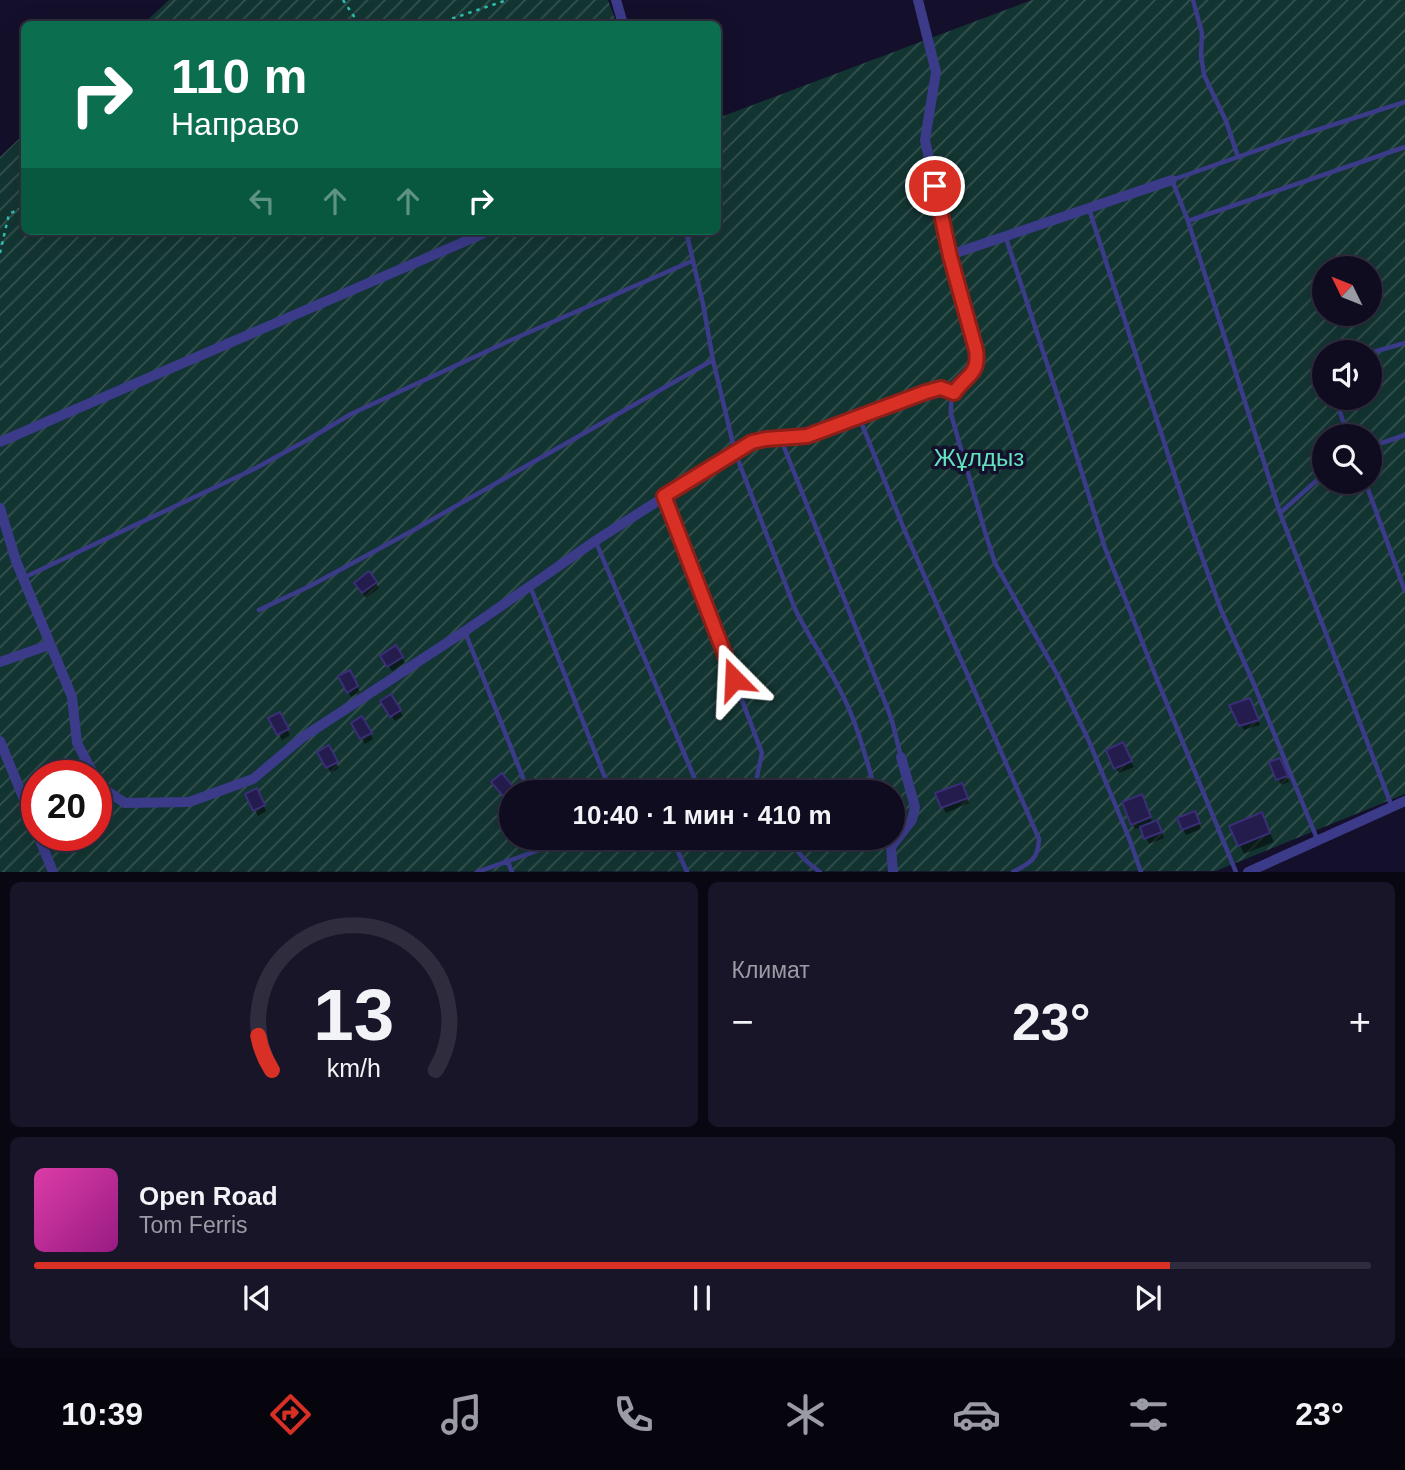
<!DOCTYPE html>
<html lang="ru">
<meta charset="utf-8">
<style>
body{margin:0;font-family:Arial,sans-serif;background:#181529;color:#f1f3f6;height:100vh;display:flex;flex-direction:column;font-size:26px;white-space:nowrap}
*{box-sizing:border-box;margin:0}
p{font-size:23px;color:#9b9ba5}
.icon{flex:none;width:38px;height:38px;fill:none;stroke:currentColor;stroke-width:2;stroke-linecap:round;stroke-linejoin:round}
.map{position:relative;height:872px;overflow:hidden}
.details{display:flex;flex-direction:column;gap:10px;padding:10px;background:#080712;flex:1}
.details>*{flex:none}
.hud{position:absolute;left:21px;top:21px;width:700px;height:214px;border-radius:10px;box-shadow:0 7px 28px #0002,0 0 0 2px #2f2c3e;background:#0b6e4f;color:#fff;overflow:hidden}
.needle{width:46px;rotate:313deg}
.tools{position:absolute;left:1312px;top:256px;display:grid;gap:14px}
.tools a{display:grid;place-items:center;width:70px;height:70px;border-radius:50%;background:#0f0c20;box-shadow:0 7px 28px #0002,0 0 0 2px #2f2c3e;font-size:35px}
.speed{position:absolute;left:21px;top:760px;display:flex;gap:14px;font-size:35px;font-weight:700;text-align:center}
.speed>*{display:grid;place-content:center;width:91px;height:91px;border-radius:50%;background:#0f0c20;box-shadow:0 7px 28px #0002,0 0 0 2px #2f2c3e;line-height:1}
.speed .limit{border:10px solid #d22;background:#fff;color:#111}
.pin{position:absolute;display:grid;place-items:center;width:60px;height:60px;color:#fff;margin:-30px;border:4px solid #fff;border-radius:50%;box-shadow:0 2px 7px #0007}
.me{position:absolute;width:77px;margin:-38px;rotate:339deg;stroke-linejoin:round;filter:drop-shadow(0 0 5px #0008)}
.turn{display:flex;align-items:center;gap:24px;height:147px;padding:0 35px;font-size:32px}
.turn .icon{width:91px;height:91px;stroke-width:2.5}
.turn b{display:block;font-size:49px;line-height:60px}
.lanes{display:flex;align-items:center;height:66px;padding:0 35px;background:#0003;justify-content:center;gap:35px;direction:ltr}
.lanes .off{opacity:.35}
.big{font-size:52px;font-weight:800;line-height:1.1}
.details .widget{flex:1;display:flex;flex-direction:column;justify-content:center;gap:10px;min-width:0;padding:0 24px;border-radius:10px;background:#181529}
.details .dial{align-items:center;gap:0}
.dial svg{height:182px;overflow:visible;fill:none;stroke:#2f2c3e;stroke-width:7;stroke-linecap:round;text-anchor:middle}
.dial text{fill:#f1f3f6;stroke:none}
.song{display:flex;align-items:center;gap:21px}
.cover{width:84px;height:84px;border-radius:10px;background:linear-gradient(135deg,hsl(320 70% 55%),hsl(310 70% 35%))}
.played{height:7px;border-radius:4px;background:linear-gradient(90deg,#d93025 85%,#2f2c3e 85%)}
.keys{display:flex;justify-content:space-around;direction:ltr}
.heat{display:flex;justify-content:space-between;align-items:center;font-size:38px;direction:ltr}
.details .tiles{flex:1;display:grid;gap:10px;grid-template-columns:1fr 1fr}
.widget:last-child{grid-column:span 2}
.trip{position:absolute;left:499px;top:780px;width:406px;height:70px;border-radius:35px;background:#0f0c20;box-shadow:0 7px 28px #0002,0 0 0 2px #2f2c3e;font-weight:800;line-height:70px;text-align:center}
.dock{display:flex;height:112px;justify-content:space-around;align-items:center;background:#06050d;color:#9b9ba5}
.dock .icon{width:49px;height:49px}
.dock .current{color:#d93025}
.dock b{font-size:32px;color:#f1f3f6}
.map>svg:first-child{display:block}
</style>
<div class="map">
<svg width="1405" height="872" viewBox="0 0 1405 872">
<defs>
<pattern id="garden-furrows" width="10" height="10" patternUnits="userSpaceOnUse" patternTransform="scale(1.75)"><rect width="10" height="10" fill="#133532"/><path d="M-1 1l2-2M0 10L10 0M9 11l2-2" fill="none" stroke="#355251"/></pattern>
</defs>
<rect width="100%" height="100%" fill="#14102b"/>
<path fill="url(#garden-furrows)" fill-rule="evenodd" d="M 169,0 L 608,0 L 617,24 L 143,24 Z
M 1032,0 L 1405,0 L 1405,794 L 1216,871 L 0,872 L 0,157 L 24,134 L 24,231 L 718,231 L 718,118 ZM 1325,268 L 1370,268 L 1370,313 L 1325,313 ZM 1325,352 L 1370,352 L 1370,397 L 1325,397 ZM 1325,436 L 1370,436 L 1370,481 L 1325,481 ZM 37,775 L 96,775 L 96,835 L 37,835 ZM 511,793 L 892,793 L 892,838 L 511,838 Z"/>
<path fill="#0007" d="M 376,583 L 379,588 L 366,598 L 360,589 Z
M 395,648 L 405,663 L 392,671 L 382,657 Z
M 349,672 L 360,692 L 351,697 L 340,677 Z
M 391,696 L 403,716 L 395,721 L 382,702 Z
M 1252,705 L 1260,725 L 1244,730 L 1241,725 Z
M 280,715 L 290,735 L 282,740 L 271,719 Z
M 362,719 L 373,739 L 365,744 L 353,724 Z
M 1122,744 L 1134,767 L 1119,773 L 1116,768 Z
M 328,748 L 339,768 L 331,773 L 319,752 Z
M 1272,763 L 1283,765 L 1289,782 L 1281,785 Z
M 497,788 L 512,789 L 515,793 L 511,793 L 511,798 L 508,800 Z
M 964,790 L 969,803 L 946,813 L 937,794 Z
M 247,795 L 259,796 L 266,811 L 258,816 Z
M 1145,802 L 1153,824 L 1160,827 L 1164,838 L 1149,844 L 1142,827 L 1135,829 L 1132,824 Z
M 1197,818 L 1201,829 L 1186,835 L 1183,829 Z
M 1266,823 L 1274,842 L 1244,854 L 1240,845 Z"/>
<path fill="#241c4c" stroke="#3a2e78" stroke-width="2" d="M 369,571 L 377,582 L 362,593 L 354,583 Z
M 396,645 L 403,657 L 387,667 L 380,656 Z
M 350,670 L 358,686 L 347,693 L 338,676 Z
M 391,694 L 401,710 L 390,717 L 380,701 Z
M 1250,698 L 1259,720 L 1239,726 L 1229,705 Z
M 280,712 L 289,729 L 277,735 L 268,718 Z
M 362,716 L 372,733 L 360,739 L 351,723 Z
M 1123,742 L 1132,761 L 1114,769 L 1106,750 Z
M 329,745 L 338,762 L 326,768 L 317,752 Z
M 1280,758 L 1288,776 L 1276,780 L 1269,762 Z
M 502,773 L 514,788 L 503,796 L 491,782 Z
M 962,783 L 968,798 L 941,808 L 935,793 Z
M 257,788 L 265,805 L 253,811 L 245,794 Z
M 1142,794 L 1151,817 L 1131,825 L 1122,802 Z
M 1195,811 L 1200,823 L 1182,830 L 1177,818 Z
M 1262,812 L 1270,833 L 1238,846 L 1229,826 Z
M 1157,820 L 1162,832 L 1144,839 L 1140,827 Z"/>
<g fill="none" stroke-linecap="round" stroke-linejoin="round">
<path stroke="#2fbeb1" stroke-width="2.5" stroke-dasharray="3.5 5" stroke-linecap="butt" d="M 343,0 L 359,24
M 436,24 L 507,0
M 0,253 L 9,214 L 24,207"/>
<path stroke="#3b3b8a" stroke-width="4.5" d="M 1193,0 L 1202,33 L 1201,55 L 1204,75 L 1226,121 L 1238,157
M 1089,209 L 1192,529 L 1221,610 L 1253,682 L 1318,841
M 1188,221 L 1172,180 L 1301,135 L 1405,102
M 686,231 L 703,304 L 713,360 L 735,452 L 752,442 L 766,439 L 807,436 L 859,417
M 1006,238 L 1069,431 L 1105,548 L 1158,682 L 1236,872
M 950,256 L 976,350 C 978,359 978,369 970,376 C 969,377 962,381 961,383 C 952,391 950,402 951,414 L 985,532 L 995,563 L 1057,674 L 1088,739 L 1129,838 L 1141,872
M 1370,353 L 1405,343
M 954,393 L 941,388 L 926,392 L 859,417 L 904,529 L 1039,839 C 1038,860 1030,863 1013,872
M 1335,397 L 1348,436
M 780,437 L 887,707 L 892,721 L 901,757
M 1370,447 L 1405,435
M 735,452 L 795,609 C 809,637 826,662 840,690 C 857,722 866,758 876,793
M 1325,473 L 1280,513 L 1392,807
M 1365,481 L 1405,591
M 665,497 L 762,753 L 755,786
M 1280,513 L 1188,221 L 1405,147
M 596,542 L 699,789
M 23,578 L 254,469 L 309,439 L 351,414 L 509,341 L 692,261
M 530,586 L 611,793
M 259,610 L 310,586 L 412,531 L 713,360
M 465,632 L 529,793
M 690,793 C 714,783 742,771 764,793
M 672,838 L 687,872
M 789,838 C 797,853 806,862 820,872
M 507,860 L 512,872
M 477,872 L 573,838"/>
<path stroke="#3b3b8a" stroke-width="10" d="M 616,0 L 623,24
M 918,0 L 936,72 L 925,140 L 950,255 L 1172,180
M 0,442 L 489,231
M 0,508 L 16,561 L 72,697 L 77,743 L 94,775
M 0,662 L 49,645
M 0,741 L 37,831
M 96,779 L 99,786 L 125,803 L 189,802 L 253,779 L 303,737 L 465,631 L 595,541 L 735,452
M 38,835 L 53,872
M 893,872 L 891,847 L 912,820 L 915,807 L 901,757
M 1248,872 L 1405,801"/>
</g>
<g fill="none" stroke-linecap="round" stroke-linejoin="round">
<defs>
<path id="route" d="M 734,679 L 664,496 L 752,442 L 766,439 L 807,436 L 926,392 L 941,388 L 954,393 C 965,376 980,375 976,350 L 950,256 L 935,186"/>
</defs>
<use href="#route" stroke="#8d1f18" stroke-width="18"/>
<use href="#route" stroke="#d93025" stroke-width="12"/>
</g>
<g text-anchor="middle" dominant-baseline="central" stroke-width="7" stroke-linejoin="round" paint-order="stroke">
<g font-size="24" fill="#63e2be" stroke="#14102b">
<text x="979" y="457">Жұлдыз</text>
</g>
</g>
</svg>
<div class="tools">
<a><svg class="needle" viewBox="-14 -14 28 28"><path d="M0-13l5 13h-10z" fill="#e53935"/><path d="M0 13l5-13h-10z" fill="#9b9ba5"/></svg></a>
<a><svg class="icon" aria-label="sound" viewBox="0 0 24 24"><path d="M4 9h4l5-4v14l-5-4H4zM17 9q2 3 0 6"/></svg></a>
<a><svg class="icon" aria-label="search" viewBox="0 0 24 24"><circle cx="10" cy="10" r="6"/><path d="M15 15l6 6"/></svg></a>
</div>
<div class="speed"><div class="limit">20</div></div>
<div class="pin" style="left:935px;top:186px;background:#d93025"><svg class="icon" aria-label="arrive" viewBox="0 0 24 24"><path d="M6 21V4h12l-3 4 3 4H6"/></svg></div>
<svg class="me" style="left:734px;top:679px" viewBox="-20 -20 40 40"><path d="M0-17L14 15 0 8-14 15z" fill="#d93025" stroke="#fff" stroke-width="4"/></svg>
<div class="trip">10:40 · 1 мин · 410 m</div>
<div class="hud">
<div class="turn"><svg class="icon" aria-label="right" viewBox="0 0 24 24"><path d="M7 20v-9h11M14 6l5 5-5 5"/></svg><div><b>110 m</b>Направо</div></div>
<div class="lanes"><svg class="icon off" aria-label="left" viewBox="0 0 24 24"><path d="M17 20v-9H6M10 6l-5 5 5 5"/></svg><svg class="icon off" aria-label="ahead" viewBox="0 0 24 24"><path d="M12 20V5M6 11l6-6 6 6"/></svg><svg class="icon off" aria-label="ahead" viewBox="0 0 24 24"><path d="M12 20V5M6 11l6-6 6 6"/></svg><svg class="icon" aria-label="right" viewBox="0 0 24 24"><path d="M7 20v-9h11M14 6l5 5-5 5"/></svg></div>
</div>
</div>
<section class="details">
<div class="tiles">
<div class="widget dial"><svg viewBox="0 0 100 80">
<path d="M14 69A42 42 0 1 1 86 69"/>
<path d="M14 69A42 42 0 0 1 8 54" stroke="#d93025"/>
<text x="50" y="56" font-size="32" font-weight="700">13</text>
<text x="50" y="72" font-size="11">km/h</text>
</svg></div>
<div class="widget"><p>Климат</p>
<div class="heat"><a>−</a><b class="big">23°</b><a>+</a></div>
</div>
<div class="widget">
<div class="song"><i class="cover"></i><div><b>Open Road</b><p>Tom Ferris</p></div></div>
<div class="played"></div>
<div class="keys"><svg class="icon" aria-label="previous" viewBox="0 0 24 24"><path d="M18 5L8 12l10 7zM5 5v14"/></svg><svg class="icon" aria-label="pause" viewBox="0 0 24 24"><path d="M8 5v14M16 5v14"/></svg><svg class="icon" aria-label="next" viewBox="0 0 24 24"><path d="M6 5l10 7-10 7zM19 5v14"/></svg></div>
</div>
</div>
</section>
<nav class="dock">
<b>10:39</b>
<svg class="icon current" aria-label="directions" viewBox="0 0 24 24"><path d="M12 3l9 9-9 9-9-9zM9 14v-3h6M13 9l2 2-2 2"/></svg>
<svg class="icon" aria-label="music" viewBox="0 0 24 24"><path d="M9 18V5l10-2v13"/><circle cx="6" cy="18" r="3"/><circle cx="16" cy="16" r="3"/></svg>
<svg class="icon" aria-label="phone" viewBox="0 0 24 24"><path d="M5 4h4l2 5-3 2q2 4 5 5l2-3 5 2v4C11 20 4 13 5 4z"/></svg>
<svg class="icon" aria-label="climate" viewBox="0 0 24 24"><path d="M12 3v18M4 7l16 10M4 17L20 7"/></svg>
<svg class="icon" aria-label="car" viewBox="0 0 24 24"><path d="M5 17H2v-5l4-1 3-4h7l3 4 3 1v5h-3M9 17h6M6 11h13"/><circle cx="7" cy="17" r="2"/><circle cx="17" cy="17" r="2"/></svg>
<svg class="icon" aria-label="filters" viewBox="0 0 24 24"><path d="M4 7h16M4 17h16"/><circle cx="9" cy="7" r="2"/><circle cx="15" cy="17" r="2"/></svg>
<b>23°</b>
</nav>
